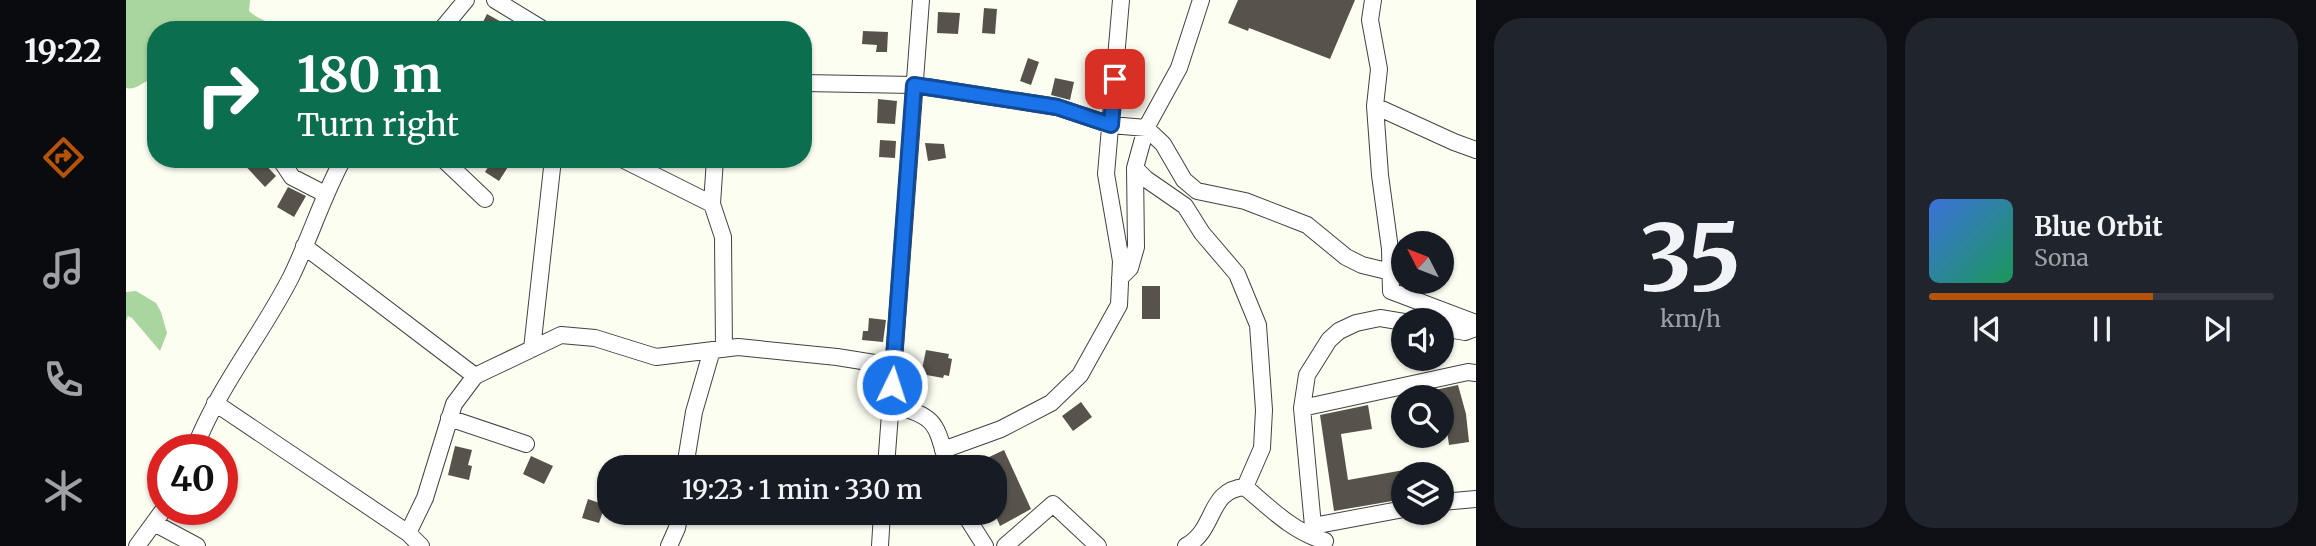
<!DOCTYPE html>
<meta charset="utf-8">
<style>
body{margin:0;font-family:Merriweather,serif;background:#20242c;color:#f1f3f6;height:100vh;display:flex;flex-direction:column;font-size:26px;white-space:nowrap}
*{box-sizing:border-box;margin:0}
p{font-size:23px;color:#9ea1a6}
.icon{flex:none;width:38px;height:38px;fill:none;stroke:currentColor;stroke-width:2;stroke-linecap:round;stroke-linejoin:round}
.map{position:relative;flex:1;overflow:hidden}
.panel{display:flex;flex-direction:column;gap:18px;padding:18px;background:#0d0f14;width:840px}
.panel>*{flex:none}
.banner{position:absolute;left:21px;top:21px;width:665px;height:147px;border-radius:28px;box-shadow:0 2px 5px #0004;background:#0b6e4f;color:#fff;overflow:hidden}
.needle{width:46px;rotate:312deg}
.controls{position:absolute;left:1265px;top:231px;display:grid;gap:14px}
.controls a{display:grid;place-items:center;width:63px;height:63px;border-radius:50%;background:#171b24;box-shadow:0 2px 5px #0004;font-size:35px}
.speed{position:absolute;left:21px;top:434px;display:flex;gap:14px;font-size:35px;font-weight:700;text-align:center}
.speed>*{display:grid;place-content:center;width:91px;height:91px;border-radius:50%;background:#171b24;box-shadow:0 2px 5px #0004;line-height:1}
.speed .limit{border:10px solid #d22;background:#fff;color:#111}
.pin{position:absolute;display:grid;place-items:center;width:60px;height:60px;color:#fff;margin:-30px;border-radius:14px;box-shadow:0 4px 10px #0006}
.me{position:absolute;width:77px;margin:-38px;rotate:4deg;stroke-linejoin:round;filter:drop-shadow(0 0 5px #0008)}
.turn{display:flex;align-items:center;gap:24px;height:147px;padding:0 35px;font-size:32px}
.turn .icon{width:91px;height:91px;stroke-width:2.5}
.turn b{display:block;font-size:49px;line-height:60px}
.panel .tile{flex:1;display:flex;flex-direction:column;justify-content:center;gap:10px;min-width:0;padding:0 24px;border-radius:28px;background:#20242c}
.panel .dial{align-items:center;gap:0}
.dial b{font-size:91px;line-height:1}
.song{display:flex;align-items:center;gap:21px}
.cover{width:84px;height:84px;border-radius:10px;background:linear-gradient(135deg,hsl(220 70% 55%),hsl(150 70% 35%))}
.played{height:7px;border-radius:4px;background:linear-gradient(90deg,#b45309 65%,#363941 65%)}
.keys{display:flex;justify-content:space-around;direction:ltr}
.panel .tiles{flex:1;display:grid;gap:18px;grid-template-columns:repeat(2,1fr)}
.trip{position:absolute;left:471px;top:455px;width:410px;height:70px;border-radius:28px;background:#171b24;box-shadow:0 2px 5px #0004;font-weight:600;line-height:70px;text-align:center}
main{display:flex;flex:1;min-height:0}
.dock{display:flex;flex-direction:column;width:126px;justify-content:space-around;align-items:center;background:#090b0e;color:#9ea1a6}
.dock .icon{width:49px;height:49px}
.dock .on{color:#b45309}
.dock b{font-size:32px;color:#f1f3f6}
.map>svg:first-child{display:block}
</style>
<main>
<nav class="dock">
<b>19:22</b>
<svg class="icon on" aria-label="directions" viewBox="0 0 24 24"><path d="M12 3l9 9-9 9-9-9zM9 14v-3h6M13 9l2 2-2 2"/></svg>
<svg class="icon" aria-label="music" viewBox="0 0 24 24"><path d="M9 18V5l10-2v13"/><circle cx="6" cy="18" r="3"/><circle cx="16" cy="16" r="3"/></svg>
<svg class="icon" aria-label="phone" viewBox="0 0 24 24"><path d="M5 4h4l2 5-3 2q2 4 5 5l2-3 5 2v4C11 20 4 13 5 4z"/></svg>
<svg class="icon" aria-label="climate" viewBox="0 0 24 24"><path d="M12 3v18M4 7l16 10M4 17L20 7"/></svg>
</nav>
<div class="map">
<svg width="1350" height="546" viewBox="0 0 1350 546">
<rect width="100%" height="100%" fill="#fdfef2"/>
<path fill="#a9d69e" d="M 0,0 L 124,0 L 123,11 C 131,19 146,23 156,28 L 173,24 L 183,30 L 30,30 L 30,79 C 17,79 12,91 0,88 Z
M 10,291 L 30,303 L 35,312 L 41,333 L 34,351 L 6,318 L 2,316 L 0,321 L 0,292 Z"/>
<path fill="#57534c" d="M 1112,0 L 1229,0 L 1204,59 L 1123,28 L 1122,31 L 1102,23 Z
M 858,8 L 871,9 L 869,34 L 856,33 Z
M 812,12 L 834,13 L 832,34 L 811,33 Z
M 361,14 L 390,30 L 353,30 Z
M 737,31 L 762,32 L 761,52 L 750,52 L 751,45 L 736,44 Z
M 902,58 L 913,62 L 905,85 L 894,81 Z
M 929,78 L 948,82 L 944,100 L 925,95 Z
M 752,99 L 771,101 L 769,124 L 751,123 Z
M 754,140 L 770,141 L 769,158 L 753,157 Z
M 799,143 L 818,144 L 820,158 L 802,161 Z
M 113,159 L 134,159 L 150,176 L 139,187 Z
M 367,159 L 387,159 L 373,181 L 359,172 Z
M 162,187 L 180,196 L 168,217 L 151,207 Z
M 1016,286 L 1034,286 L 1034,319 L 1016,319 Z
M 743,318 L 760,320 L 757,342 L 736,340 L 737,331 L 742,331 Z
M 800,350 L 823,354 L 822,358 L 826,359 L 823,376 L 818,375 L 817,378 L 795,374 Z
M 1332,385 L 1340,414 L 1343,442 L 1323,445 L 1319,417 L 1323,417 L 1318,397 L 1286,397 L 1285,395 Z
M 955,402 L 966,417 L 947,431 L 936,416 Z
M 1242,405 L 1246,429 L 1215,434 L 1222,480 L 1278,470 L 1278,499 L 1208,511 L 1194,415 Z
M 329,446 L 346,450 L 342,465 L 346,466 L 343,480 L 322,475 Z
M 878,450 L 905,509 L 874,526 L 868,512 L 868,467 L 842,467 Z
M 405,456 L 427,466 L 418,484 L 397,474 Z
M 462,499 L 479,505 L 473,523 L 456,518 Z"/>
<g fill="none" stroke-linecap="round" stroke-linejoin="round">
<defs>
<path id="minor" d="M 369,0 L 418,30
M 1247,0 L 1244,20 L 1253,69 L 1249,106 L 1254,175 L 1264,249 L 1265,291 L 1350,323
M 315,30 L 340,0
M 677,83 L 788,85 L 931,107 L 985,125 L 1020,128 L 1037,144 L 1058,180 L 1071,191 L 1119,201 L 1181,225 L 1220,257 L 1236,265 L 1265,272
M 1249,106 L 1328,142 L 1350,150
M 154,159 L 166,177 L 199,194
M 317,159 L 359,199
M 496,159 L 586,204
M 589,159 L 586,204 L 597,237 L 598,349
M 1009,168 L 1020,179 L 1059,206 L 1076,233 L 1111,274 L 1132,325 L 1138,410 L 1136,448 L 1119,487 C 1081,490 1091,529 1060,546
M 178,246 L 349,376
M 994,278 L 1004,268 L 1010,247 L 1009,168 L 1020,128 L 1053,68 L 1075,0
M 1278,322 L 1254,318 L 1230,323 L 1213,331 L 1203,340 L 1181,375 L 1176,408 L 1187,526 L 1278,509
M 1316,328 L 1339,332 L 1350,328
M 406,349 L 427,159
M 89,403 L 282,533 L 295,546
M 765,404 C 812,418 809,421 822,467
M 1176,408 L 1342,372 L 1350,373
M 323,418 L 400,444
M 68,450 C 92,387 135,336 165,277 C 184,238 196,198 217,159
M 817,450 L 875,429 L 925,403 L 954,375 L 993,305 L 995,261 L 980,174 L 995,0
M 559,467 L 568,412 L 586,350
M 760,467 L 795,0
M 1119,487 C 1144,508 1167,532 1199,541
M 1316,502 L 1350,499
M 838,513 L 859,546
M 28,523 L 71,546
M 282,533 L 299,498 L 328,404 L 349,376 L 435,335 L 469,338 L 530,357 L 612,347 L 711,357 L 767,366
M 11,546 L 38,509
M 543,546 L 551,528 L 554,513
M 754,546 L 756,513
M 879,546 L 927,504 L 972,546"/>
</defs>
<use href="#minor" stroke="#424242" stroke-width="18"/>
<use href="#minor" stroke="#fff" stroke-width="16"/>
</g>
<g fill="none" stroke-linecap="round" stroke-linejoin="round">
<defs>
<path id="route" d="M 766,385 L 788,85 L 931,107 L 985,125 L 989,79"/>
</defs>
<use href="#route" stroke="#114b97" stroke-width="18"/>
<use href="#route" stroke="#1a73e8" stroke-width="12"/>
</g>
</svg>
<div class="controls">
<a><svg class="needle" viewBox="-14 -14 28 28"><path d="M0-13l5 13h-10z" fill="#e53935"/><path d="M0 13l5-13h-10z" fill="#9ea1a6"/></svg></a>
<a><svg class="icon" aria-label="sound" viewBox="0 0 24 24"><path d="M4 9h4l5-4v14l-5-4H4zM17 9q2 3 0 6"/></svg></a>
<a><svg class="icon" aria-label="search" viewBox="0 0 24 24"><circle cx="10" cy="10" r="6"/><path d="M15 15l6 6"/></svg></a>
<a><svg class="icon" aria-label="layers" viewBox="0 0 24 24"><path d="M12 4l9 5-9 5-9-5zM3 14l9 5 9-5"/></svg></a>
</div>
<div class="speed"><div class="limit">40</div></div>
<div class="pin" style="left:989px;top:79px;background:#d93025"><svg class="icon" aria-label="arrive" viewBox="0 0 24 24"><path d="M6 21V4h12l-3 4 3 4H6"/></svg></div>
<svg class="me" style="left:766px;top:385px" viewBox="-20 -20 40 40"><circle r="17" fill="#1a73e8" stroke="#fff" stroke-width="3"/><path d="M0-11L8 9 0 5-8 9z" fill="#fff"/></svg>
<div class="trip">19:23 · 1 min · 330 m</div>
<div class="banner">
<div class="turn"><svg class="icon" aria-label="right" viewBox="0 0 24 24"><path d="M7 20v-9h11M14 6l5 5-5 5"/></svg><div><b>180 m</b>Turn right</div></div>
</div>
</div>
<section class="panel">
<div class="tiles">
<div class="tile dial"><b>35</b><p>km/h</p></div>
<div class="tile">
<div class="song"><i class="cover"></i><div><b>Blue Orbit</b><p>Sona</p></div></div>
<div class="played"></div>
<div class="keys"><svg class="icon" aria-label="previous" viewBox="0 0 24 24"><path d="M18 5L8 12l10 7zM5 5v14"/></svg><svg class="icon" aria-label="pause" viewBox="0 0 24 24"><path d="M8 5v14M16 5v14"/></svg><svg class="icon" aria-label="next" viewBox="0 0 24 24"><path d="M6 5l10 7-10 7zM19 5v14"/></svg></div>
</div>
</div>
</section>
</main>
